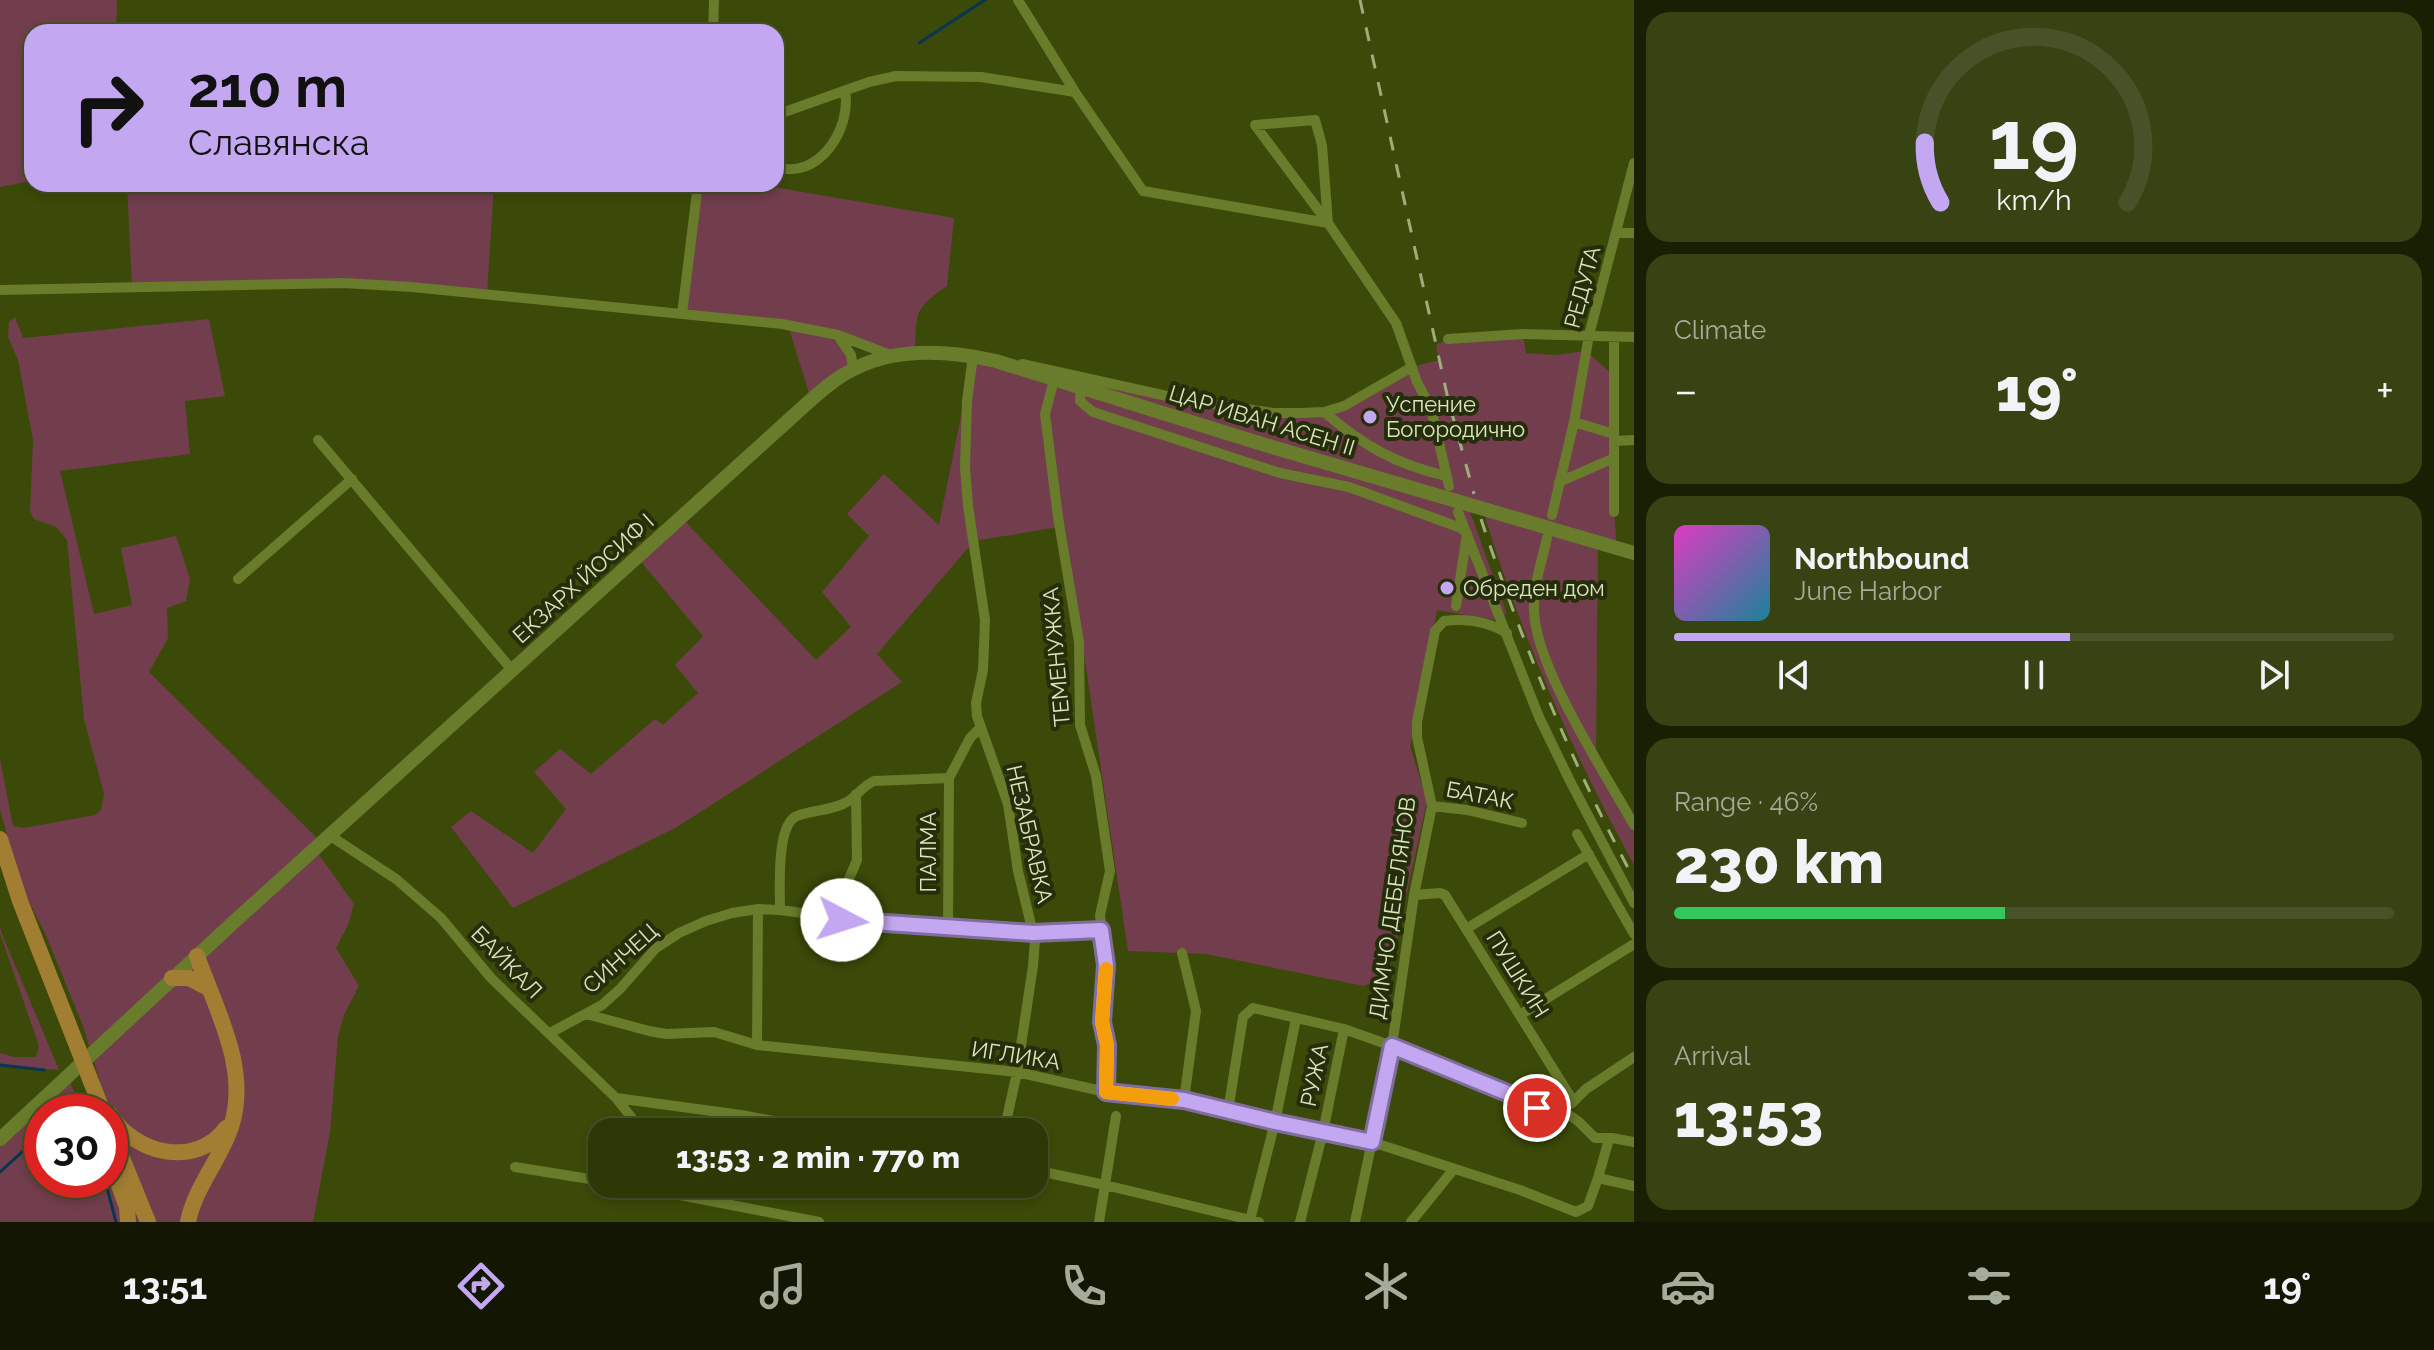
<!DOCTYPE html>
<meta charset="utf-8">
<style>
body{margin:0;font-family:Raleway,sans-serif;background:#384314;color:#f1f3f6;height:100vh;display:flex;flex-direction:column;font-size:30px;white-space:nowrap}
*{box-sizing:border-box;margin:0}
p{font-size:26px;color:#a6ac9b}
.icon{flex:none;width:44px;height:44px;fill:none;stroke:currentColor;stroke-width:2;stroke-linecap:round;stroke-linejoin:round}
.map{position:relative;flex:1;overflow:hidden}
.panel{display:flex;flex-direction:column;gap:12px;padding:12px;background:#181f03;width:800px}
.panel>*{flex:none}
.banner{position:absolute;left:24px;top:24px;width:760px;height:168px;border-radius:24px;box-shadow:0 4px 12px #0003,0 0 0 2px #485228;background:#c4a7f1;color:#111;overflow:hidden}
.speed{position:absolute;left:24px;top:1094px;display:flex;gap:16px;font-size:40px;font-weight:700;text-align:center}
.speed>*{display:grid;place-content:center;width:104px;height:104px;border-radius:50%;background:#2c3806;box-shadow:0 4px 12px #0003,0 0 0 2px #485228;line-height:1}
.speed .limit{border:12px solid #d22;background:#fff;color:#111}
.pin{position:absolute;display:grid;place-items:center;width:68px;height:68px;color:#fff;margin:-34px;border:4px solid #fff;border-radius:50%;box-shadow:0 2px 8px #0007}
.me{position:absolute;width:88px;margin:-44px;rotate:95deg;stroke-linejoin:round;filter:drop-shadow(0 0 6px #0008)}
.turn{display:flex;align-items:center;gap:28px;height:168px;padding:0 32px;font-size:36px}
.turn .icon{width:104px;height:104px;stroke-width:2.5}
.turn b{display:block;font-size:56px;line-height:68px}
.big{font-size:60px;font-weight:800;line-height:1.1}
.panel .tile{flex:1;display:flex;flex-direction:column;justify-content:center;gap:12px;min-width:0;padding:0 28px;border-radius:24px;background:#384314}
.panel .dial{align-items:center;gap:0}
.dial svg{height:208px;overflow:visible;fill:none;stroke:#485228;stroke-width:7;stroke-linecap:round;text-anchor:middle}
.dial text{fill:#f1f3f6;stroke:none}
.song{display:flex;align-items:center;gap:24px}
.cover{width:96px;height:96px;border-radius:12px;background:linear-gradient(135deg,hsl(310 70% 55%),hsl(190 70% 35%))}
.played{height:8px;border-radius:4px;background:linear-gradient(90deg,#c4a7f1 55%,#485228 55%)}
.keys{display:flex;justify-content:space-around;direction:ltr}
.heat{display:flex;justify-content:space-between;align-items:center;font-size:44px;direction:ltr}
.charge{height:12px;border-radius:6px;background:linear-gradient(90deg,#34c759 46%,#485228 0)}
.trip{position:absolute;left:588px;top:1118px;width:460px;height:80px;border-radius:24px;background:#2c3806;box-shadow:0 4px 12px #0003,0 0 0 2px #485228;font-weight:800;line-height:80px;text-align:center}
.dock{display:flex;height:128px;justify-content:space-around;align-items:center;background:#121602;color:#a6ac9b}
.dock .icon{width:56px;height:56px}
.dock .on{color:#c4a7f1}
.dock b{font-size:36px;color:#f1f3f6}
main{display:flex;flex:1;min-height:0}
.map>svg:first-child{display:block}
</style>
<main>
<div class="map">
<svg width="1634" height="1222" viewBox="0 0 1634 1222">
<rect width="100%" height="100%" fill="#3b4a08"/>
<path fill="#723e4d" d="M 0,0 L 117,0 L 116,32 L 32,32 L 32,181 L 0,187 Z
M 127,184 L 494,184 L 487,294 L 412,287 L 132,287 Z
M 698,184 L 756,184 L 954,218 L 947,286 C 912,310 917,314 915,354 L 895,356 L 840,336 L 853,369 L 811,400 L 788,325 L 682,314 Z
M 15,317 L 23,338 L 209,319 L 225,396 L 185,401 L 190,454 L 60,471 L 94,614 L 132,605 L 121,548 L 176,536 L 190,579 L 186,601 L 167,608 L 168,638 L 149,672 L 321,842 L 315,849 L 354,904 L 348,925 L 336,948 L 359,986 L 344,1015 L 338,1037 L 330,1132 L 313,1222 L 0,1222 L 0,1139 L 69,1079 L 82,1112 L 42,1112 L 42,1180 L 110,1180 L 127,1171 L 83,1026 L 45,933 L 21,886 L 0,809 L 0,759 L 13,826 L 24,828 L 95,815 L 101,810 L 104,794 L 84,719 L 67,540 L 56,527 L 34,519 L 30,511 L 33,440 L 18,360 L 8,337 L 9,322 Z
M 1523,334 L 1526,353 L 1556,355 L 1586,351 L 1614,376 L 1614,512 L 1617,548 L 1598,543 L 1596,757 L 1634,825 L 1634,865 C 1572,752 1520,633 1483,510 L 1468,506 L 1506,612 L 1502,621 L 1437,610 L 1410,746 L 1427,801 L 1395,947 L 1373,982 L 1364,986 L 1206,954 L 1128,951 L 1065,526 L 974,541 L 877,654 L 902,682 L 677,827 L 513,908 L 451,827 L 471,811 L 533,853 L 566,809 L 534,772 L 560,749 L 591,774 L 655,719 L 663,725 L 698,693 L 675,665 L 703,636 L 638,558 L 682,518 L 816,660 L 851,627 L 822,592 L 869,536 L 847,514 L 884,474 L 939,525 L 973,356 L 1256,410 L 1324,412 L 1412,367 L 1439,360 L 1436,345 L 1448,339 Z
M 0,927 L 2,934 L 59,1070 L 0,1065 L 0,1053 L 14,1057 L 36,1057 L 39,1046 L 0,933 Z"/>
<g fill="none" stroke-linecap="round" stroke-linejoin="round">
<path stroke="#073652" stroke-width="3" d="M 919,43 L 985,0
M 0,1065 L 44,1070
M 67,1112 L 76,1108 L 79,1112
M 0,1172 L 42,1134
M 105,1180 L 116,1222"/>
<path stroke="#687c2b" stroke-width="10" d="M 1018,0 L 1075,92 L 1143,191 L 1328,223 L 1396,323 L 1417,382 L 1431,408 L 1449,486
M 713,32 L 714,0
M 776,115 L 869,82 L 896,76 L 981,77 L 1075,92
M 1315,120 L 1322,145 L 1328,223 L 1255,125 Z
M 776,167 C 818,181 852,129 845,91
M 1617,233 L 1634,233
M 0,290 L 344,283 L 412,287 L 782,324 L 838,335 L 893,356
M 682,314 L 698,184
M 839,337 L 851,355 L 853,369
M 1448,339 L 1523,334 L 1634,337
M 973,356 L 967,401 L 965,467 L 968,506 L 985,620 L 983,670 L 976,703 L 977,716 L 1008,804 L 1018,871 L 1035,941 L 1033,966 L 1017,1072 L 1004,1132
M 1022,364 L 1185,400 L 1273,413 L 1300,413 L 1324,412 L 1344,406 L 1412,367
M 1054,380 L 1045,414 L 1058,517 L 1079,642 L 1080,725 L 1096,776 L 1110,871 L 1100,915 L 1106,965 L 1102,1022 L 1107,1045 L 1106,1092
M 1081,388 L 1080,401 L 1093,412 L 1280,473 L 1349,487 L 1461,528 L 1467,534 L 1456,606
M 1324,412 C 1364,446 1395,464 1446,476
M 1574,422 L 1614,434
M 318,440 L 512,670
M 1614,441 L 1634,440
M 1559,482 L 1614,458
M 1458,512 L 1539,717 L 1570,781 L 1634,903
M 1614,512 L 1614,337
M 1552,515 L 1574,422 L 1589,335 L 1634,163
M 1547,538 C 1542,561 1533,586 1534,610 C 1535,667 1605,773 1634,825
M 238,579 L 352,479
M 1432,806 L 1467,810 L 1522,823
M 1577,834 L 1634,934
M 329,835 L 396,879 L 441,918 L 491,978 L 616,1098 L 643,1132
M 1414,895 L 1440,893 L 1445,895 L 1573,1101
M 780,910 C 780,889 776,824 797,816 C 812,810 830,811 845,803 C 856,798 862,786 874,781 L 949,778 L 970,738 L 980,728
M 842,920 L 844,891 L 857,860 L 856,794
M 948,926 L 949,778
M 1466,929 L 1589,854
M 1182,953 L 1196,1011 L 1184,1100
M 586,1014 L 649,1031 L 666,1034 L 714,1032 L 757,1045 L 1017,1072 L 1106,1092 L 1184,1100 L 1275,1122 L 1372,1142 L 1520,1190 L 1576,1212 L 1588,1206 L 1598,1178
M 1520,1015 L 1634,944
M 550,1033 L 602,1005 L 620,989 L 656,948 L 679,933 L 706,921 L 732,913 L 758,909 L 780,910 L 877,923 L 1033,933 L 1101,930
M 757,1045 L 758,909
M 616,1098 L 741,1115 L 832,1132
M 1571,1104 L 1586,1089 L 1634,1057
M 1228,1111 L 1243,1017 L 1253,1008 L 1344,1029 L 1392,1046 L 1517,1097 L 1537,1108 L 1565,1112 L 1579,1122 L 1595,1138 L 1612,1138 L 1634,1142
M 1609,1139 L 1598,1178 L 1634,1186
M 515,1167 L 602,1181
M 1034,1170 L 1105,1185 L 1259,1222
M 623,1184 L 819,1222
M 1250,1220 L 1275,1122 L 1296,1019
M 1099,1222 L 1116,1116
M 1300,1222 L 1323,1132 L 1344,1029
M 1355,1222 L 1392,1046 L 1414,895 L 1432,806 L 1417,737 L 1417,722 L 1435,631 L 1444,621 C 1467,618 1487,621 1507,633
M 1411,1222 L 1453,1170"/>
<path stroke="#687c2b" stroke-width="14" d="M 0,1139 L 236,920 L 792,417 C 811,400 832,379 856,368 C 898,347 951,351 996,361 L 1262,444 L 1634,553"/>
<path stroke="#a27e33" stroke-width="16" d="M 0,839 L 20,901 L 103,1112
M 172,978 L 189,978 L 208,988
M 110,1114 C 134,1154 196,1169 226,1128
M 110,1128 L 148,1222
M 110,1161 L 127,1207 L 128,1222
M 188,1222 C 195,1187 220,1160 231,1127 C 250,1069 216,1010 197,956"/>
<path stroke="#9fac7b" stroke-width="3" stroke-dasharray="14 14" stroke-linecap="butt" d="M 1360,0 L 1448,399 L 1474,494
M 1481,519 C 1522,643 1572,764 1634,879"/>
</g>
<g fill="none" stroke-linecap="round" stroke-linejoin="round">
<defs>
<path id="route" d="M 842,920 L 1033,933 L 1101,930 L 1106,965 L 1102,1022 L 1107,1045 L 1106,1092 L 1184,1100 L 1275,1122 L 1372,1142 L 1392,1046 L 1517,1097 L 1537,1108"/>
</defs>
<use href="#route" stroke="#7f6d9d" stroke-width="20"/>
<use href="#route" stroke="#c4a7f1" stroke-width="14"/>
<path stroke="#f59e0b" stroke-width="14" d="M 1106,969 L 1102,1022 L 1107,1045 L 1106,1092 L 1172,1099"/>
</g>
<g fill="#c4a7f1" stroke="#252d0b" stroke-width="3">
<circle cx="1370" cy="417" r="8"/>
<circle cx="1447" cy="588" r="8"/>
</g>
<g text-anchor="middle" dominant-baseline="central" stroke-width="8" stroke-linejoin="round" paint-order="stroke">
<g font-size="22" fill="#d9e6be" stroke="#252d0b">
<text transform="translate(1582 287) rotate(-75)">РЕДУТА</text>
<text transform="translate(1262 420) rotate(17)">ЦАР ИВАН АСЕН II</text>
<text transform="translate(583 578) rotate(-42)">ЕКЗАРХ ЙОСИФ I</text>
<text transform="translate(1056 657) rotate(-95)">ТЕМЕНУЖКА</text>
<text transform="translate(1480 795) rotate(11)">БАТАК</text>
<text transform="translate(1030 834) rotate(77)">НЕЗАБРАВКА</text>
<text transform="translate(928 852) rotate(-90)">ПАЛМА</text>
<text transform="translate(1392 908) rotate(-82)">ДИМЧО ДЕБЕЛЯНОВ</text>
<text transform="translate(620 958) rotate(-42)">СИНЧЕЦ</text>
<text transform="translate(507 962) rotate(46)">БАЙКАЛ</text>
<text transform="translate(1518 974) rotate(58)">ПУШКИН</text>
<text transform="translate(1016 1055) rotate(9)">ИГЛИКА</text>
<text transform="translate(1314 1075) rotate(-78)">РУЖА</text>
</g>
<g font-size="22" fill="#d9e6be" stroke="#252d0b" text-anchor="start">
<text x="1386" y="404">Успение<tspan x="1386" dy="25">Богородично</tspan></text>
<text x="1463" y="588">Обреден дом</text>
</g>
</g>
</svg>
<div class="speed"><div class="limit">30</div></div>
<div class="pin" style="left:1537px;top:1108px;background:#d93025"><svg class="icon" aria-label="arrive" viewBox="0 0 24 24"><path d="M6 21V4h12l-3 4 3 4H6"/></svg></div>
<svg class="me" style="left:842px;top:920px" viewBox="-20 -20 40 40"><circle r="19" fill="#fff"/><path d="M0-13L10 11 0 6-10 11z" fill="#c4a7f1"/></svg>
<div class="trip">13:53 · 2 min · 770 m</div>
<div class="banner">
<div class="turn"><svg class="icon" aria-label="right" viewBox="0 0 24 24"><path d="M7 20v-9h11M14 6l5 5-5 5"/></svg><div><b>210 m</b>Славянска</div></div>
</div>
</div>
<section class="panel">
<div class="tile dial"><svg viewBox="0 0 100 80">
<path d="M14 69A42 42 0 1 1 86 69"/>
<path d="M14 69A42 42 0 0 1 8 46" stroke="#c4a7f1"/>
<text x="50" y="56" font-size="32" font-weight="700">19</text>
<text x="50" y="72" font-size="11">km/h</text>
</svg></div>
<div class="tile"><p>Climate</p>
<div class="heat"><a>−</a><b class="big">19°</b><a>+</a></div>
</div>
<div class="tile">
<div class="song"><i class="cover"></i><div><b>Northbound</b><p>June Harbor</p></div></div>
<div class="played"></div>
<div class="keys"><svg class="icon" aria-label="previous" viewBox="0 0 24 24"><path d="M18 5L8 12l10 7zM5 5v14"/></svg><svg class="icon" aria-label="pause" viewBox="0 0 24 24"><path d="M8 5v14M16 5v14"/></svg><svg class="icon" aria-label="next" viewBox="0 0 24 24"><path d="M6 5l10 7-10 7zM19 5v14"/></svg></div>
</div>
<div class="tile"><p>Range · 46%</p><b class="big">230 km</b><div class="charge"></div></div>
<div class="tile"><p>Arrival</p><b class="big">13:53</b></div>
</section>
</main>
<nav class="dock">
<b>13:51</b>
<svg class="icon on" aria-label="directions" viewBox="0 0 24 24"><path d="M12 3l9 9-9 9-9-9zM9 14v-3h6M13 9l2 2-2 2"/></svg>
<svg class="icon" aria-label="music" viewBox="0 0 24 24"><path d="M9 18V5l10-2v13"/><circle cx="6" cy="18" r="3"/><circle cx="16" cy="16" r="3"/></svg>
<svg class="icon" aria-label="phone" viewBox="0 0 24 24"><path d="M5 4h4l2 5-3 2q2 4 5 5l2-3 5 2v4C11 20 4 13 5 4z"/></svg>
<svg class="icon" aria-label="climate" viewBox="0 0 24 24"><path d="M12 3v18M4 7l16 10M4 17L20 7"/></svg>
<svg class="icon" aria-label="car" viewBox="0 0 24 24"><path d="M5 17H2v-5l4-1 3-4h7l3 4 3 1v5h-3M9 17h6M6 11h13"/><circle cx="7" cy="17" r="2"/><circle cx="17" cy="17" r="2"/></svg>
<svg class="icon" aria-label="filters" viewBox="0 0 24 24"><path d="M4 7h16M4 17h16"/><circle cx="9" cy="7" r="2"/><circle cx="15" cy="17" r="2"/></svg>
<b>19°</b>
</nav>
